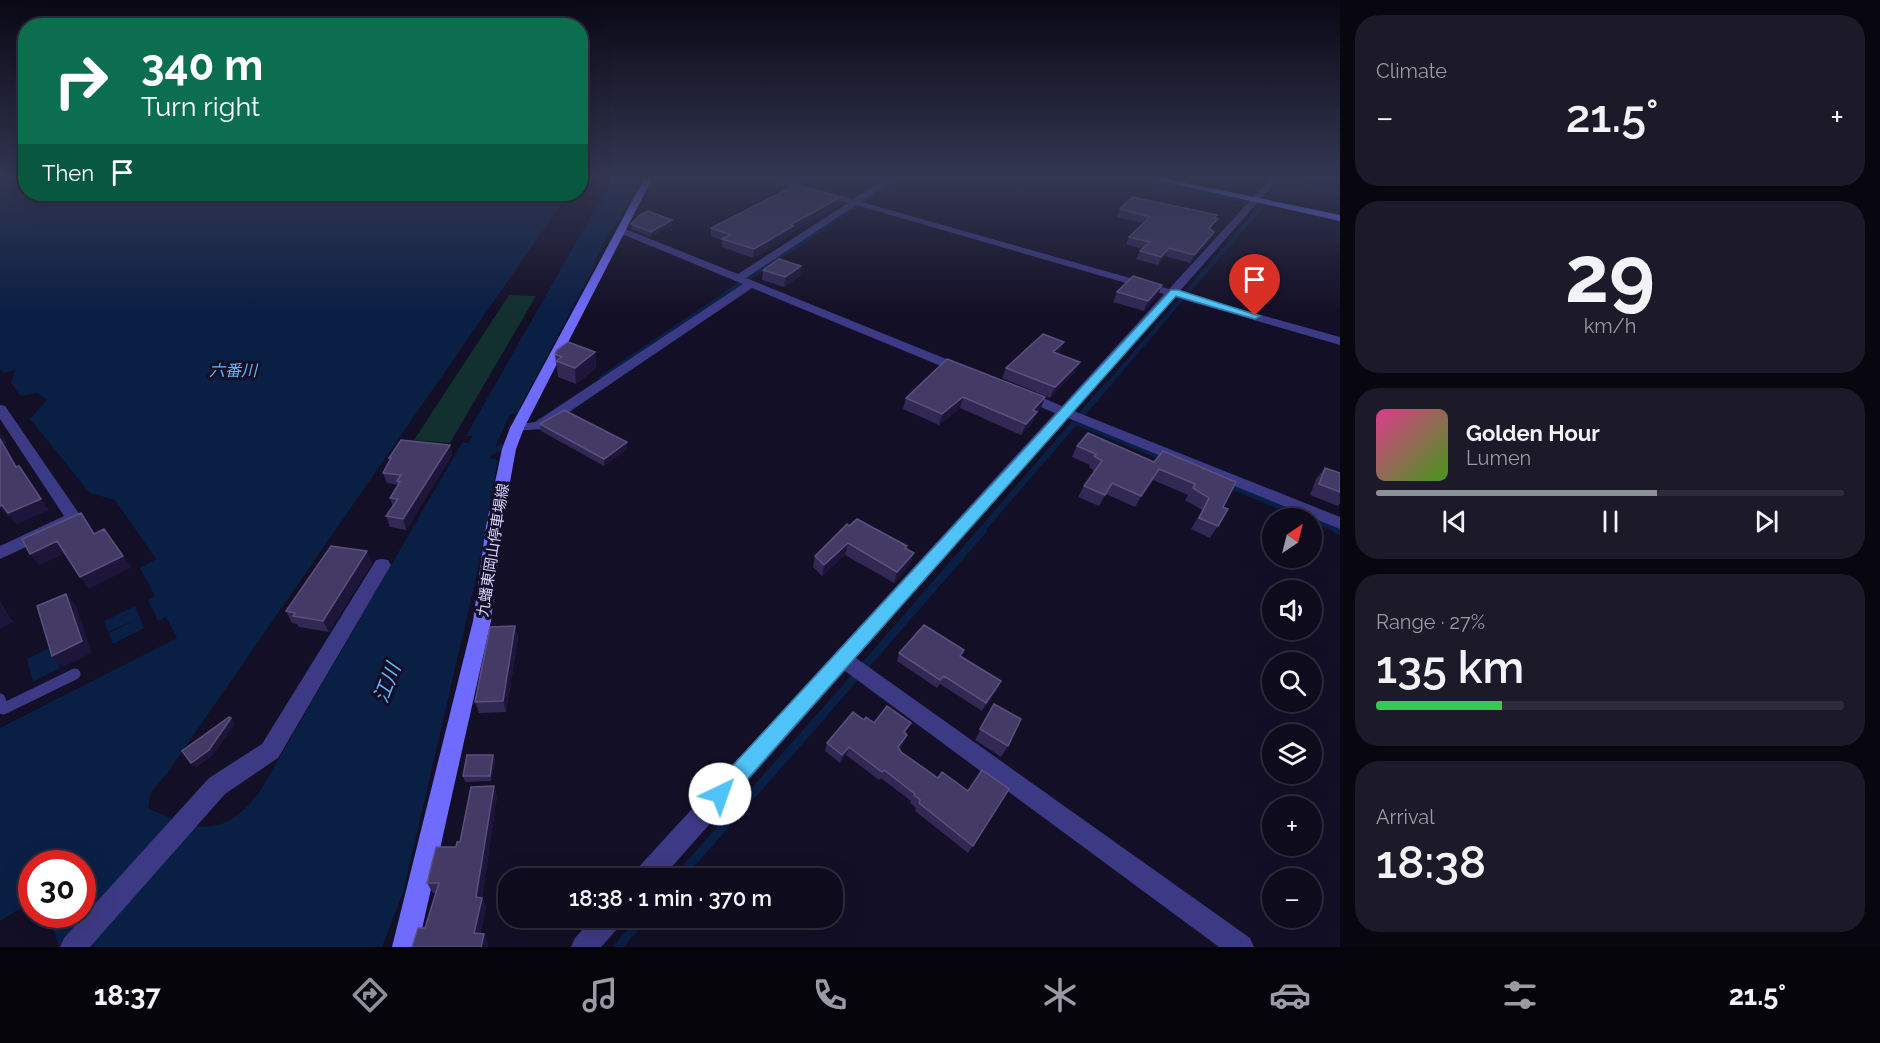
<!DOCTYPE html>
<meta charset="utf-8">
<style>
body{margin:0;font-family:Raleway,"Noto Sans JP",sans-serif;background:#1c1929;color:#f1f3f6;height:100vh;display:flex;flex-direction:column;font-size:22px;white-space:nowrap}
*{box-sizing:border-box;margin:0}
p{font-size:20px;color:#9b9ba3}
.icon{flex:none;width:33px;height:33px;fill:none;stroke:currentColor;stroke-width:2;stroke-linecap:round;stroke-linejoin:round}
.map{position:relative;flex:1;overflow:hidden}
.panel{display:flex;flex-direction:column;gap:15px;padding:15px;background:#08060f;width:540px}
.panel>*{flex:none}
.hud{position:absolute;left:18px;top:18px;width:570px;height:183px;border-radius:24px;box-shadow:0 6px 24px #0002,0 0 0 2px #2e2b3b;background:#0b6e4f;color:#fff;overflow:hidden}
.needle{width:39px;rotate:35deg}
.controls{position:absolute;left:1262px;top:508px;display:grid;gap:12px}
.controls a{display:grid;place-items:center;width:60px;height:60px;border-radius:50%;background:#0e0b1c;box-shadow:0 6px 24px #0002,0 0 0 2px #2e2b3b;font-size:30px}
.speed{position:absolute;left:18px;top:850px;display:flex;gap:12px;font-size:30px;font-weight:700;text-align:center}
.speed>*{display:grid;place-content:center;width:78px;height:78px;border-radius:50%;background:#0e0b1c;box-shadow:0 6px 24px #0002,0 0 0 2px #2e2b3b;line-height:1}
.speed .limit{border:9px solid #d22;background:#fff;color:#111}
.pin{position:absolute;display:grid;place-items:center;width:51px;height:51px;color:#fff;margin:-62px -26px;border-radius:50% 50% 50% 0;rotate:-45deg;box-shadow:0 0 6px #0007}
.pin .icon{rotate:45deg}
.me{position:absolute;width:66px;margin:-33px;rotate:42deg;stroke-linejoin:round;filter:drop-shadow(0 0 4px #0008)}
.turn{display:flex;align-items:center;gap:21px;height:126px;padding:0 24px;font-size:27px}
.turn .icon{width:78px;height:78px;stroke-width:2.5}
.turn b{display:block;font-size:42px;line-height:51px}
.then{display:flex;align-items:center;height:57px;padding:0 24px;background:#0003;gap:12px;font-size:22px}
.big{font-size:45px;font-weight:600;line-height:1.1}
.panel .widget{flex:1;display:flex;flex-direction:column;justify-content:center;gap:9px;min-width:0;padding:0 21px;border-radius:24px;background:#1c1929}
.panel .dial{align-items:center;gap:0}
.dial b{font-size:78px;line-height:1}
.song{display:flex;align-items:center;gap:18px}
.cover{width:72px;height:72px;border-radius:9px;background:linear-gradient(135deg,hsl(330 70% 55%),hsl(100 70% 35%))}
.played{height:6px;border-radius:3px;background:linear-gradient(90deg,#8c9099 60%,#2e2b3b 60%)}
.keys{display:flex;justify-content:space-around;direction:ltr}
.heat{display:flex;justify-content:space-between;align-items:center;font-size:33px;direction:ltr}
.charge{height:9px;border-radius:4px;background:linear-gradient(90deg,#34c759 27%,#2e2b3b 0)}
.trip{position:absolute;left:498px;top:868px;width:345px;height:60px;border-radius:24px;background:#0e0b1c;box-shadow:0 6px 24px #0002,0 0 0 2px #2e2b3b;font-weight:600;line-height:60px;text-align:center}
.menu{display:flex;height:96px;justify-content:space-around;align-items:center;background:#06040b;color:#9b9ba3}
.menu .icon{width:42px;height:42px}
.menu .current{color:#8c9099}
.menu b{font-size:27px;color:#f1f3f6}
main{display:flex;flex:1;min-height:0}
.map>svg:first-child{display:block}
</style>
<main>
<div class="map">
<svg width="1340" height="947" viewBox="0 0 1340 947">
<rect width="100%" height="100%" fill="#130f26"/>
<path fill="#12302f" d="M 509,295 L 536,296 L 450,443 L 414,440 Z"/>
<path fill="#0a1f44" d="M 0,179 L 25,179 L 26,194 L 568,194 L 168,772 L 151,792 L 148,808 C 198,832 223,838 259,793 L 462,443 L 469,443 L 472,436 L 466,436 L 612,179 L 641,179 L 614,229 L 612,229 L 594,263 L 596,264 L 516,414 L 510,414 L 490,458 L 498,460 L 476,578 L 403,893 L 382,947 L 59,947 L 49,915 L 82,915 L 82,864 L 32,864 L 31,902 L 0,921 L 0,728 L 177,638 L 166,617 L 158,621 L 148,600 L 155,596 L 140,568 L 156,559 L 115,500 L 90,493 L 30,419 L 47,400 L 37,393 L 21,396 L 11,383 L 15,370 L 4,373 L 0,369 Z
M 135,606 L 144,628 L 113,644 L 109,633 L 139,618 L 108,632 L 104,621 Z
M 54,646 L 60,668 L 33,682 L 27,659 Z"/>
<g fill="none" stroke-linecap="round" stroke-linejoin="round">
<path stroke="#0a1f44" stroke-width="4" d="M 767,179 L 798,188
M 1141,179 L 1246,201
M 1283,181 L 1340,192
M 760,271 L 896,179
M 1206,271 L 1285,179"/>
<path stroke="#0a1f44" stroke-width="4.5" d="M 601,378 L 762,269
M 1107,386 L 1207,269"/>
<path stroke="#0a1f44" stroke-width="6" d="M 1076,422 L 1164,458
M 486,454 L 502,447
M 1226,484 L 1340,531
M 981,531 L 1108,384"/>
<path stroke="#0a1f44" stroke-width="8" d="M 1337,530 L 1340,531
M 822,715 L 983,530"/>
<path stroke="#0a1f44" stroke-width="9" d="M 677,879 L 823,714
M 618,947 L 643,918"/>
<path stroke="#3d3a85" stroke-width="11" d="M 0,699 L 3,709 L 75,674"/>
<path fill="#3d3a85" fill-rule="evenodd" d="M 769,179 L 782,179 L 853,199 L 885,179 L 894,179 L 861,202 L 1169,289 L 1270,179 L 1278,179 L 1179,292 L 1340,337 L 1340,345 L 1174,297 L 1074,411 L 1340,517 L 1340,529 L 1068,418 L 856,658 L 1250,938 L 1254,947 L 1219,947 L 845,671 L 661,879 L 633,879 L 636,870 L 1055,413 L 1021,399 L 1019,396 L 1021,393 L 1031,393 L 1062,406 L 1164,294 L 856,205 L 746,278 L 966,367 L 968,370 L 966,373 L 958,373 L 752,288 L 544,429 L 512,431 L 510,428 L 512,425 L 535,422 L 743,284 L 617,232 L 617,228 L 623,228 L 738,274 L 848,203 Z
M 0,405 L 5,406 L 82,518 L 80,522 L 0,559 L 0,546 L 64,516 L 0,419 Z
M 382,559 L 388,560 L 391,565 L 278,758 L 225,794 L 90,947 L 60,947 L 64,938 L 209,778 L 262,744 L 376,560 Z
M 593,918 L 623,918 L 619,927 L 601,947 L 571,947 L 575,938 Z"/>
<path fill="#6f6bff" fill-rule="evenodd" d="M 644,179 L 652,179 L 524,428 L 516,449 L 502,526 L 491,621 L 418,947 L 392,947 L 473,621 L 486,526 L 502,449 L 510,428 Z
M 1152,179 L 1167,179 L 1340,215 L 1340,221 Z"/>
</g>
<path fill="#312854" d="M 840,205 L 792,232 L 792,234 L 753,258 L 722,247 L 722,240 L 711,236 L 711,228 Z
M 1120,209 L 1215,218 L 1218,219 L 1211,229 L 1211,239 L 1190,263 L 1165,256 L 1158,265 L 1136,259 L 1140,251 L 1142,249 L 1126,244 L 1129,237 L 1143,223 L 1117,217 Z
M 672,220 L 672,224 L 651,237 L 631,229 L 631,224 Z
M 801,266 L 800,276 L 784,287 L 762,280 L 763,270 Z
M 1117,292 L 1158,295 L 1144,311 L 1113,302 Z
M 595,352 L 596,368 L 576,384 L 558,377 L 555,354 Z
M 1060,352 L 1058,354 L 1075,372 L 1050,398 L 1002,378 L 1006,368 Z
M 947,359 L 1045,397 L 1041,408 L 1036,413 L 1032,423 L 1021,435 L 960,408 L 939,425 L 903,409 L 906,398 Z
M 540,424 L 627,449 L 604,466 L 541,431 Z
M 450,445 L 452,455 L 406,530 L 390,527 L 386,516 L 393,507 L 390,498 L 398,485 L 387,483 L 383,473 L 390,461 L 389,458 Z
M 1077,446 L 1154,462 L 1163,451 L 1223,507 L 1218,526 L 1210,538 L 1191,529 L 1202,510 L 1185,500 L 1188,495 L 1153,480 L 1135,507 L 1106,494 L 1099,506 L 1078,497 L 1084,486 L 1094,471 L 1089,467 L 1090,465 L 1072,457 Z
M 1325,468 L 1340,473 L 1340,503 L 1338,506 L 1310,495 L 1316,479 Z
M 849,526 L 906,549 L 910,565 L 894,583 L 845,555 L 822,576 L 813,567 L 815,556 Z
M 372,563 L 329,632 L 299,627 L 297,624 L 292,623 L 286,611 Z
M 515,626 L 518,638 L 506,712 L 479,713 L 475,702 Z
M 899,653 L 961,657 L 997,689 L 982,711 L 940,684 L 937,688 L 897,661 Z
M 994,704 L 1008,746 L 1001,757 L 975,740 Z
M 864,720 L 907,732 L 906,734 L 907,735 L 904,743 L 900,749 L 901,752 L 938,778 L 968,791 L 1009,789 L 968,853 L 915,811 L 916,808 L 910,803 L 911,801 L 881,778 L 879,780 L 846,755 L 840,763 L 825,751 L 827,743 Z
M 493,755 L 495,760 L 491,781 L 465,782 L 463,776 Z
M 494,786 L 497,796 L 482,898 L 486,907 L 480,934 L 488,943 L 425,928 L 436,893 L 433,893 L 427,883 L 460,842 Z"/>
<path fill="#1d163a" d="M 841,197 L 840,205 L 792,232 L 792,234 L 753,258 L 754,249 L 790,225 Z
M 1218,219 L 1214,226 L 1206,235 L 1209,228 Z
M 672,220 L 672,224 L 651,237 L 651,232 Z
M 1214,232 L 1211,239 L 1190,263 L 1194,255 Z
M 1169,248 L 1165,256 L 1158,265 L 1161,257 Z
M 801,266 L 800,276 L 784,287 L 785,277 Z
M 1162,285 L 1158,295 L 1144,311 L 1148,301 Z
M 1064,342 L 1060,352 L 1049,363 L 1053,352 Z
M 595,352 L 596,368 L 576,384 L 575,368 Z
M 1080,362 L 1075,372 L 1050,398 L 1055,387 Z
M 963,397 L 960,408 L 939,425 L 942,414 Z
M 1045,397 L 1041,408 L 1036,413 L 1032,423 L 1021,435 L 1033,410 Z
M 0,433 L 7,443 L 4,444 L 25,478 L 16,467 L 0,439 Z
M 627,442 L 627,449 L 604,466 L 604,459 Z
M 450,445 L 452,455 L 406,530 L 403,519 Z
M 19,466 L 49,510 L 17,524 L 10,516 L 8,517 L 0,508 L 0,506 L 2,505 Z
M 1159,469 L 1153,480 L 1135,507 L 1141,496 Z
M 57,541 L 66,553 L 39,565 L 30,554 Z
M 848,543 L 845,555 L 822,576 L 824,565 Z
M 367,551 L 372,563 L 329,632 L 323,621 Z
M 914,553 L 910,565 L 894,583 L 897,572 Z
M 123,556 L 132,567 L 89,589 L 80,577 Z
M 66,594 L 76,605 L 92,653 L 63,667 L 52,656 Z
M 0,601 L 13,622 L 0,629 Z
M 515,626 L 518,638 L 506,712 L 503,701 Z
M 1001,681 L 997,689 L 982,711 L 986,703 Z
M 231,718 L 235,724 L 213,755 L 196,768 L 191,763 Z
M 907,735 L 904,743 L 895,755 L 898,747 Z
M 849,747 L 846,755 L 840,763 L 842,755 Z
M 493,755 L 495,760 L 491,781 L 490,776 Z
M 494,786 L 497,796 L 482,899 L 486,907 L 478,942 L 474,933 L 476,897 Z
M 484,934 L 488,943 L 488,947 L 481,947 Z"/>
<path fill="#433a66" stroke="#5a527e" stroke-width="1.5" d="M 794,186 L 841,197 L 790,225 L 793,226 L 754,249 L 722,239 L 731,235 L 711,228 Z
M 1132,197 L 1217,215 L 1214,218 L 1218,219 L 1209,228 L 1214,232 L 1194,255 L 1169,248 L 1161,257 L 1140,251 L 1150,242 L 1129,237 L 1150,217 L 1120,209 Z
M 648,211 L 672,220 L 651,232 L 631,224 L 640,215 Z
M 779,259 L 801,266 L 785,277 L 763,270 Z
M 1133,276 L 1162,285 L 1148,301 L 1117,292 Z
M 1043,334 L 1064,342 L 1053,352 L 1080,362 L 1055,387 L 1006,368 Z
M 568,342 L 595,352 L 575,368 L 556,361 L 562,357 L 555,354 L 557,350 Z
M 947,359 L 1045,397 L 1033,410 L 1037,412 L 1026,424 L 963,397 L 942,414 L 906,398 Z
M 564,410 L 627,442 L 604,459 L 540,424 Z
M 1088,433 L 1154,462 L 1163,451 L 1236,482 L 1223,507 L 1228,509 L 1218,526 L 1199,518 L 1209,498 L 1193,488 L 1195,484 L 1159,469 L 1141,496 L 1112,483 L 1105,495 L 1084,486 L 1102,461 L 1094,456 L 1096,454 L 1077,446 Z
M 0,439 L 16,467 L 19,466 L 41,499 L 8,513 L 2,505 L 0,506 Z
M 401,440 L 450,445 L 403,519 L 386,516 L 398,499 L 390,498 L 400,482 L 397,481 L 401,475 L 383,473 L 391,458 L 389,458 Z
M 1325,468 L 1340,473 L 1340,492 L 1319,484 Z
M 81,513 L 94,534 L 104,529 L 123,556 L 80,577 L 57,541 L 30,554 L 22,539 Z
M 857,519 L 907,546 L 905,548 L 914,553 L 897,572 L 848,543 L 824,565 L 815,556 L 847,524 L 849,526 Z
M 331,546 L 367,551 L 323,621 L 293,616 L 295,613 L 286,611 Z
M 66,594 L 82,641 L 52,656 L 37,606 Z
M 924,625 L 964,650 L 960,656 L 1001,681 L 986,703 L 944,676 L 940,680 L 899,653 Z
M 515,626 L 503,701 L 475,702 L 490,627 Z
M 994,704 L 1021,719 L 1008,746 L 980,729 Z
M 887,706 L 911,723 L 904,732 L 907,735 L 898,747 L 901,752 L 938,778 L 942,772 L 968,791 L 982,770 L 1009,789 L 973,846 L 919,803 L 920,800 L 914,795 L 915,794 L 884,770 L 882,772 L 849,747 L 842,755 L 827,743 L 853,712 L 864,720 L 866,717 L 874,723 Z
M 229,717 L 231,718 L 209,750 L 191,763 L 182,751 Z
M 467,755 L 493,755 L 490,776 L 463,776 Z
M 494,786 L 476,897 L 482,898 L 474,933 L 484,934 L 481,947 L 412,947 L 418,928 L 425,928 L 439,883 L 427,883 L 436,847 L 456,847 L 457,842 L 460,842 L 471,787 Z"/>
<linearGradient id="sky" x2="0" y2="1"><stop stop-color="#0a0815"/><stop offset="0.57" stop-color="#333752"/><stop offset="1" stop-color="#333752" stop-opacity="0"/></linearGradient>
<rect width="1340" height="312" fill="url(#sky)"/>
<path fill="#4fc3f7" stroke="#337fa1" stroke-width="1.5" d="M 1171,290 L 1178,290 L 1260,316 L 1255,319 L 1176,296 L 728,801 L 720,804 L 713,801 L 710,794 L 713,787 Z"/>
<g text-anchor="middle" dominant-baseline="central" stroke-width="6" stroke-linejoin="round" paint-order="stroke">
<g font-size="15" fill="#d9d4ff" stroke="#130f26">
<text transform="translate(493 550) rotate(-81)">九蟠東岡山停車場線</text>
</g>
<g font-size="16" font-style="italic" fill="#62b6ff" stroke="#130f26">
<text x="233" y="370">六番川</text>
</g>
<g font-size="20" font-style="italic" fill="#62b6ff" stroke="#130f26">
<text transform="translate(387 683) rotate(-69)">江川</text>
</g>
</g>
</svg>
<div class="controls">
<a><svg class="needle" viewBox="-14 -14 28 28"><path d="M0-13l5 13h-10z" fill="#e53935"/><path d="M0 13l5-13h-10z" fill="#9b9ba3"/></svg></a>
<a><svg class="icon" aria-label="sound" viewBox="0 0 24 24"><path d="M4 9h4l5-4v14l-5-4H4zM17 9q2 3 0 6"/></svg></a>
<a><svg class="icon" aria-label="search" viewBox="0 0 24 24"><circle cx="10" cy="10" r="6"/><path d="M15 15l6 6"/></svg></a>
<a><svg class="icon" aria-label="layers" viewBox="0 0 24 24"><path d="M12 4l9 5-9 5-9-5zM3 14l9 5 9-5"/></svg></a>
<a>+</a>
<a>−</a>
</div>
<div class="speed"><div class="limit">30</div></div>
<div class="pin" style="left:1255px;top:316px;background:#d93025"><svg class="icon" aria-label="arrive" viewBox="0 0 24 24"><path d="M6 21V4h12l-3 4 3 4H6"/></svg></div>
<svg class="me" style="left:720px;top:794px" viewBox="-20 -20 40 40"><circle r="19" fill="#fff"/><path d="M0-13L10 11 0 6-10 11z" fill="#4fc3f7"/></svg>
<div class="trip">18:38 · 1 min · 370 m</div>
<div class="hud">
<div class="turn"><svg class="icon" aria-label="right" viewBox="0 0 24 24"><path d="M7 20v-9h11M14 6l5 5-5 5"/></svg><div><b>340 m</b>Turn right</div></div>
<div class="then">Then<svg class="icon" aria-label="arrive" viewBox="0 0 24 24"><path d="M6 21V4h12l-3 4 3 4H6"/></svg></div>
</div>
</div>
<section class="panel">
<div class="widget"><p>Climate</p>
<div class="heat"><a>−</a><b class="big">21.5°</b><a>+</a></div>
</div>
<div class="widget dial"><b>29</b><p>km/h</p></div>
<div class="widget">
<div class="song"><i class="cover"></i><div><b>Golden Hour</b><p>Lumen</p></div></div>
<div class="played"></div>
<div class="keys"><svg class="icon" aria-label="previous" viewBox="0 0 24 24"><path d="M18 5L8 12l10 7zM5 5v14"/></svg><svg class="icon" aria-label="pause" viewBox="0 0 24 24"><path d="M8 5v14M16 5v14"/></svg><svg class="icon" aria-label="next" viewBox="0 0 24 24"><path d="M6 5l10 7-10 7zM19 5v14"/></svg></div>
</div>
<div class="widget"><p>Range · 27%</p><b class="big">135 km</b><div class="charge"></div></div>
<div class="widget"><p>Arrival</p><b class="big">18:38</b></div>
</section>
</main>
<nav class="menu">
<b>18:37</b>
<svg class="icon current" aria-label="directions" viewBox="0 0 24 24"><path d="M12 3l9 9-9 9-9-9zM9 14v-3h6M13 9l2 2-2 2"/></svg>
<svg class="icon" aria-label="music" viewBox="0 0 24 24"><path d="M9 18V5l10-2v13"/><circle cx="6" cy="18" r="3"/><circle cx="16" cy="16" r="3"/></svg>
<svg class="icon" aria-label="phone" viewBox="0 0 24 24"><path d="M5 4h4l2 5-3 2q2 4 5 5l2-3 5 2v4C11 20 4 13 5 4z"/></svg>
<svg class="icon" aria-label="climate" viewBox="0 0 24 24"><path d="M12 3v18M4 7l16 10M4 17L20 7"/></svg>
<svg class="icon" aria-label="car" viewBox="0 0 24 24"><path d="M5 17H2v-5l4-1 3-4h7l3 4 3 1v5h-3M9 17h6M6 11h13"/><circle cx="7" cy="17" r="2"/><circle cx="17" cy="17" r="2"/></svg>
<svg class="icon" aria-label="filters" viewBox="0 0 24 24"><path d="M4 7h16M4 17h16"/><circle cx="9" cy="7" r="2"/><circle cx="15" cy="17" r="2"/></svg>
<b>21.5°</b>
</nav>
